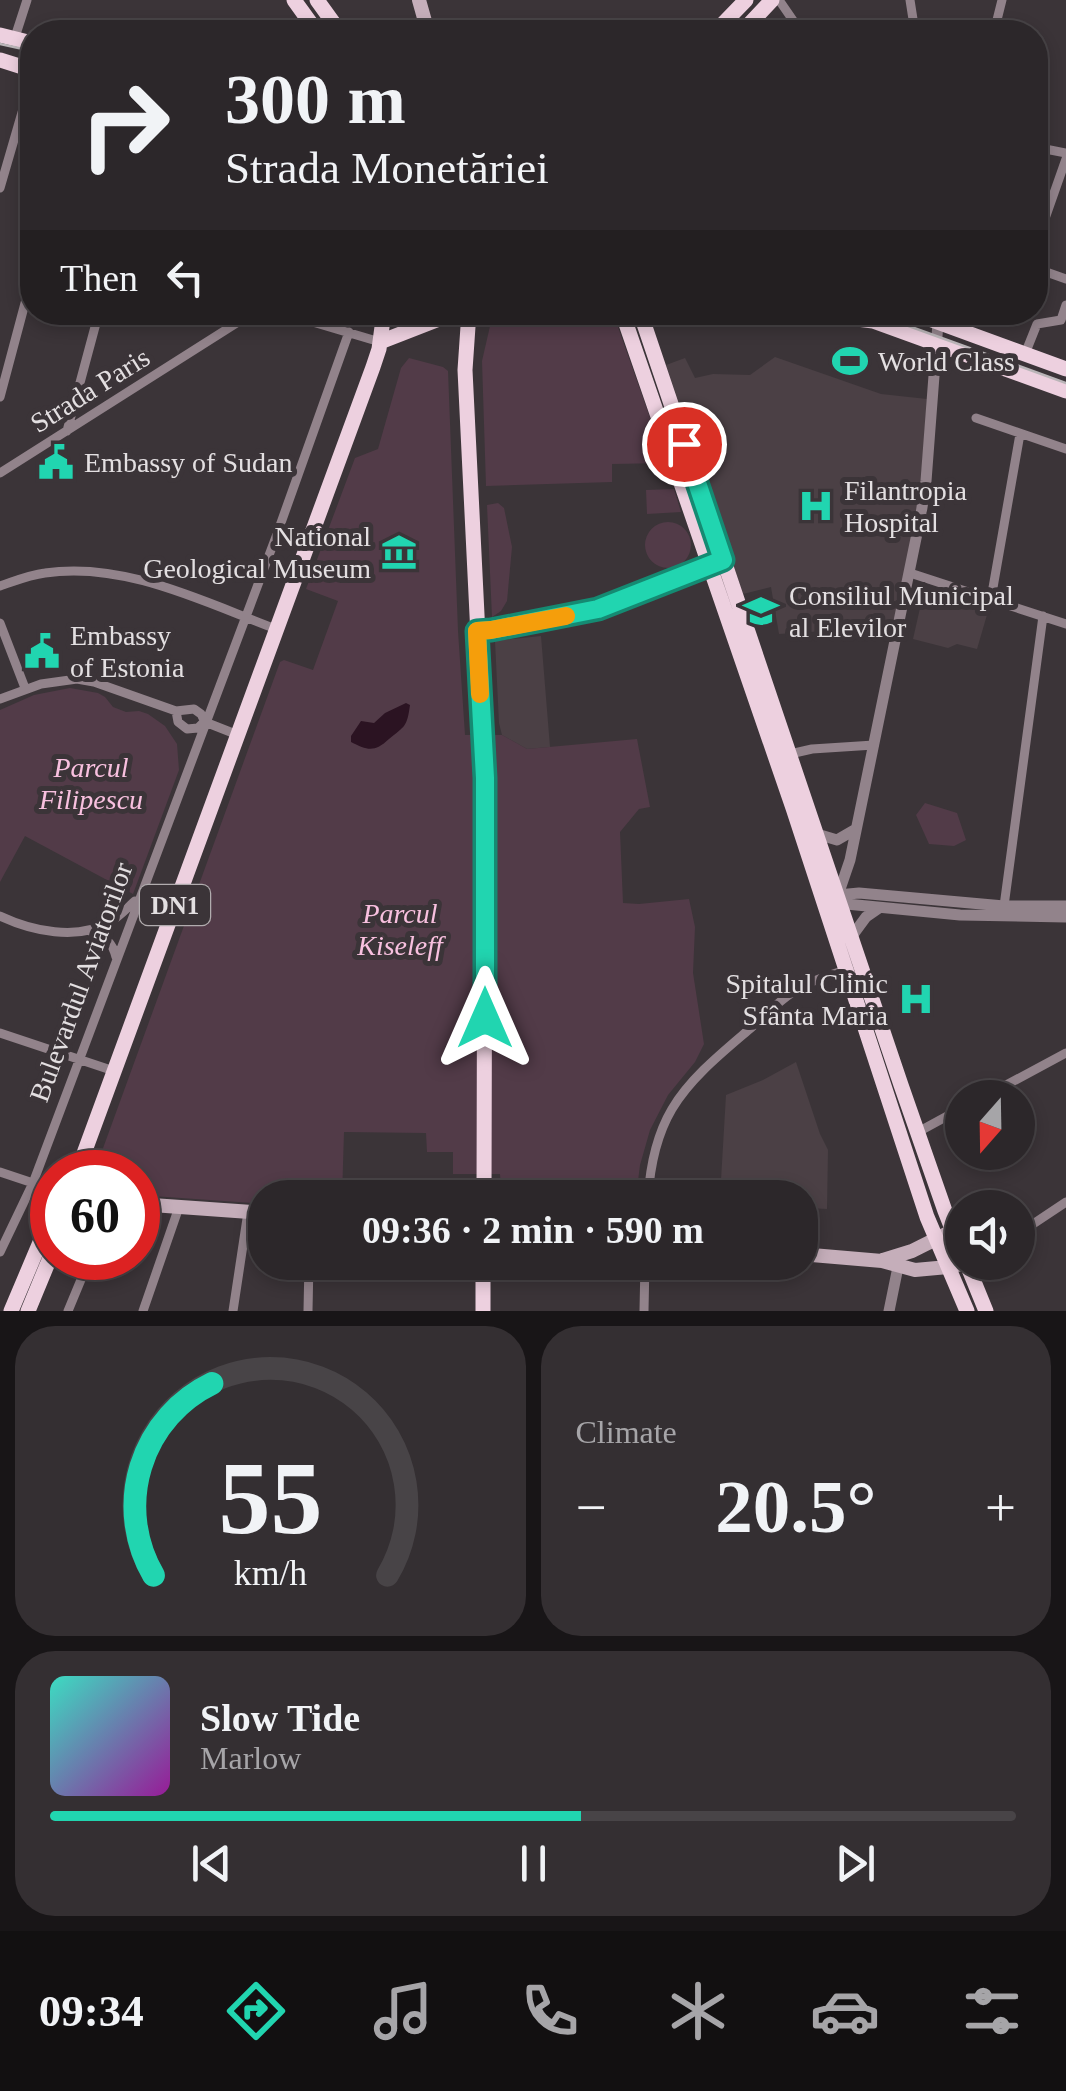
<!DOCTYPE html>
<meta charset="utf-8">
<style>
body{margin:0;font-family:Georgia,serif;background:#342f32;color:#f1f3f6;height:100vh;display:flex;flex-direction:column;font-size:38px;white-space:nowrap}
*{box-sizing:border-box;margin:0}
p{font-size:32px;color:#a6a5a8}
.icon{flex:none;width:55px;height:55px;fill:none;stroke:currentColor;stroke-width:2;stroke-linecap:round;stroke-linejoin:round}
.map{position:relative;height:1311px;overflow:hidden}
.details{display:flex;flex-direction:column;gap:15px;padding:15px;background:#181517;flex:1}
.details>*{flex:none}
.hud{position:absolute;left:20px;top:20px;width:1028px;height:305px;border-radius:40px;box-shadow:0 5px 15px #0003,0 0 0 2px #484447;background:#2c272a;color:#f1f3f6;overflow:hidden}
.needle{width:65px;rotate:200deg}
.fabs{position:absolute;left:945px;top:1080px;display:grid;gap:20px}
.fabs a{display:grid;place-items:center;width:90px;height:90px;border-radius:50%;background:#2c272a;box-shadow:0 5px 15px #0003,0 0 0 2px #484447;font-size:50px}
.speed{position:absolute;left:30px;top:1150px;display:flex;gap:20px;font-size:50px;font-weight:700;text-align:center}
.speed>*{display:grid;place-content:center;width:130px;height:130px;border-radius:50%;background:#2c272a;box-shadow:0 5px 15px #0003,0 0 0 2px #484447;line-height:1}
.speed .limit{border:15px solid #d22;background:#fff;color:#111}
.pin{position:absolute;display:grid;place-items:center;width:85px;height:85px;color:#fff;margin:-42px;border:5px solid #fff;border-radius:50%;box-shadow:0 2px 10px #0007}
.me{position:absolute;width:110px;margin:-55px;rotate:0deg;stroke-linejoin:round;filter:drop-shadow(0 0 8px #0008)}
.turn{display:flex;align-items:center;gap:35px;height:210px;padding:0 40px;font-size:45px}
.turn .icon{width:130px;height:130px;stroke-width:2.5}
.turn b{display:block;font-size:70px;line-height:85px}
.then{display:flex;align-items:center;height:95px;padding:0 40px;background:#0003;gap:20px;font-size:38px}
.big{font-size:75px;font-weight:700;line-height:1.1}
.details .card{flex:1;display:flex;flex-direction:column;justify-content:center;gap:15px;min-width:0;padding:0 35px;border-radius:40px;background:#342f32}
.details .dial{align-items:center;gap:0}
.dial svg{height:260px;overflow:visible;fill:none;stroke:#484447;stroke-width:7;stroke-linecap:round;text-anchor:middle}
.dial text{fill:#f1f3f6;stroke:none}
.song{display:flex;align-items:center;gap:30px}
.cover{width:120px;height:120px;border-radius:15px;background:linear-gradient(135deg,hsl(170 70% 55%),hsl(300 70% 35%))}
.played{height:10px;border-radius:5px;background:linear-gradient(90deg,#21d5b0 55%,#484447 55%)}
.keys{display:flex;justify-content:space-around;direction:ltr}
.heat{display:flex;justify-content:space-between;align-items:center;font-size:55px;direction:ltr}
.details .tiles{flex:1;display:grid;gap:15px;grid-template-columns:1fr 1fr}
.card:last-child{grid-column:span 2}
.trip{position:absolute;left:248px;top:1180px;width:570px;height:100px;border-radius:40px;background:#2c272a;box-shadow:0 5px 15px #0003,0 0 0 2px #484447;font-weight:700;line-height:100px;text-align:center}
.dock{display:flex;height:160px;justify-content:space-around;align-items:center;background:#121011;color:#a6a5a8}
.dock .icon{width:70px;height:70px}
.dock .current{color:#21d5b0}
.dock b{font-size:45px;color:#f1f3f6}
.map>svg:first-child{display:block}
</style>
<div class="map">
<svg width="1066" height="1311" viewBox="0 0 1066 1311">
<rect width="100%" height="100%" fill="#3b3438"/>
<path fill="#4b4045" d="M 775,357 L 881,394 L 927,399 L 921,482 L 914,530 L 891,640 L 839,630 L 779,634 L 771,587 L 743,594 L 666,365 L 685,358 L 695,378 L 713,374 L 750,375 Z
M 925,586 L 989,608 L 977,649 L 957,644 L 948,648 L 913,639 Z
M 541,636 L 550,747 L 527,749 L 502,735 L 499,723 L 495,641 Z
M 796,1062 L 820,1134 L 828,1150 L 827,1209 L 809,1208 L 806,1241 L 800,1241 L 800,1198 L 720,1197 L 726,1095 L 763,1080 Z"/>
<path fill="#523b48" d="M 493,313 L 613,313 L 666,463 L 612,464 L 612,482 L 486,486 L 482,361 Z
M 409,358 L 443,367 L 448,371 L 458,631 L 465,735 L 502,735 L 527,749 L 637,739 L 650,807 L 639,809 L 620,832 L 623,903 L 639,904 L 689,899 L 695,927 L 693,973 L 704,1044 L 695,1062 L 668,1095 L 650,1130 L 640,1165 L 636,1197 L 507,1197 L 501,1187 L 500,1174 L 453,1174 L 453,1152 L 427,1152 L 426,1133 L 344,1132 L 342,1197 L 265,1198 L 265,1204 L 138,1195 L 138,1172 L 111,1172 L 102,1151 L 280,662 L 284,660 L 313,670 L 338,601 L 306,589 L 355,458 L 378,449 L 401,368 Z
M 674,489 L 681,512 L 647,514 L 646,490 Z
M 498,503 L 504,508 L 512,547 L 507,601 L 501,611 L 492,617 L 487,505 Z
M645 545a23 23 0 1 1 46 0a23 23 0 1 1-46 0Z
M 70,688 L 98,693 L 105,697 L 113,707 L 126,712 L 139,711 L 148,714 L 165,726 L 177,744 L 179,770 L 133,894 L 25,836 L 0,882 L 0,710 L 34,695 Z
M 925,803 L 957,813 L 966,840 L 954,846 L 929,844 L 916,815 Z"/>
<path fill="#2b1322" d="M 406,703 L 410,705 C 407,727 405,726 389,739 C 375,752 368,751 351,742 L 351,736 L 361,721 L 374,723 L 385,713 Z"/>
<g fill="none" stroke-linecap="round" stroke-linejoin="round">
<path stroke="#92838b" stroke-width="9" d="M 779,0 L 801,32
M 910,0 L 915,32
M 17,31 L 27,0
M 994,32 L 1002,0
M 1035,147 L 1066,153
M 0,188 L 32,78
M 1035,247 L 1066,159
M 1035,268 L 1066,279
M 279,312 L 380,342
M 1025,354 L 1037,324 L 1061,320 L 1066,305
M 0,397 L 32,277
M 976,418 L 1066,449
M 67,431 L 99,312
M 0,473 L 254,312
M 910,573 L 1066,624
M 0,586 C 15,581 29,575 45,573 C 124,561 204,602 276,629
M 991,599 L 1020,434
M 0,623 L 25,688
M 477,631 L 513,626 L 597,609 L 711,564
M 0,699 L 41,684 L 77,679 L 94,682 L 176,711 L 194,709 L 201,714 L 205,722 L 238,735
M 176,711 L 178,722 L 187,729 L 198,728 L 204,722
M 790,754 L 812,749 L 874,745
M 1004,906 L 1043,616
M 0,916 C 32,931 77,941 110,922 C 120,916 127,908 135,901
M 90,931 C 104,934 113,944 116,957
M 0,1033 L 114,1071
M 982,1098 L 1066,1053
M 918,1132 L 962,1108
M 0,1172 L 33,1183 L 49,1200
M 33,1183 L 52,1180
M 648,1198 C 650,1167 656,1136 672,1109 C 691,1077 724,1051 752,1027 C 765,1015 778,1002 793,992 C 809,981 830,975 849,969
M 1018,1234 L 1066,1202
M 0,1252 L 33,1183 L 277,534 L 349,332
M 68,1311 L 90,1258
M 143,1311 L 179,1207
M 233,1311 L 248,1212
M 308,1311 L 309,1262
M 644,1311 L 645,1262"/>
<path stroke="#92838b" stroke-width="11" d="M 817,834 L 837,840 L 856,829
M 838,895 L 850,860 L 921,514 L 926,481 L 938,323
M 835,901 L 838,895 L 859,893 L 1004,906 L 1066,906
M 836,903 L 960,915 L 1066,917
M 852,936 L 866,917 L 879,908
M 889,1311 L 898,1267"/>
<path stroke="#c5aeba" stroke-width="14" d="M 419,0 L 428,32
M 138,1204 L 265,1213
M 800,1254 L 882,1261 L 915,1270 L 948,1267 L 966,1263
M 883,1260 L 912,1251 L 946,1234"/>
<path stroke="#edd0df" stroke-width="15" d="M 294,0 L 317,32
M 317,0 L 340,32
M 715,32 L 746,0
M 742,32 L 772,0
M 0,35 L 32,43
M 0,60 L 32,70
M 469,312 L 465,370 L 485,778 L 484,1198
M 622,312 L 793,808 L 927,1217 L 967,1311
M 640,312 L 901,1085 L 945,1211 L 962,1254
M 824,312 L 833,316 L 873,321 L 1066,391
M 910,312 L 1066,369
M 380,342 L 457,312
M 65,1172 L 83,1156 L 373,367 L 379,349 L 384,312
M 966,1262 L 986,1311
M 11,1311 L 41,1240 L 52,1190
M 28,1311 L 52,1253
M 483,1311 L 483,1262"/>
<path stroke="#bab5b8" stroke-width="2.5" d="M 0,44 L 32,51
M 870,312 L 1066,383"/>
</g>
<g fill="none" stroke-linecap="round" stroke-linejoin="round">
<defs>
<path id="route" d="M 485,1018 L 485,778 L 477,631 L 491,630 L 598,609 L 723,560 L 684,444"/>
</defs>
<use href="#route" stroke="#158a72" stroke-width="25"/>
<use href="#route" stroke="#21d5b0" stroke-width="18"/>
<path stroke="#f59e0b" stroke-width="18" d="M 480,694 L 477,631 L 491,630 L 566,616"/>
</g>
<defs>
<symbol id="stadium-bare" viewBox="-9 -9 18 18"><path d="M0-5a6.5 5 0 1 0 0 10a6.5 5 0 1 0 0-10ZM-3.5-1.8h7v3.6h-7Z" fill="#21d5b0" stroke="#3b3438" stroke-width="2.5" paint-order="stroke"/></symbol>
<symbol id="civic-bare" viewBox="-9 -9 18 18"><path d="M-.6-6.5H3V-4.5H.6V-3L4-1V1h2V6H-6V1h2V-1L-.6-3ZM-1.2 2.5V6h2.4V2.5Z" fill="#21d5b0" stroke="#3b3438" stroke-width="2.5" paint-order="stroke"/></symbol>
<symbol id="hospital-bare" viewBox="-9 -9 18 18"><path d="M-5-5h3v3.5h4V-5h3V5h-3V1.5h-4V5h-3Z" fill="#21d5b0" stroke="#3b3438" stroke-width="2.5" paint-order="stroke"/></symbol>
<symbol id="museum-bare" viewBox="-9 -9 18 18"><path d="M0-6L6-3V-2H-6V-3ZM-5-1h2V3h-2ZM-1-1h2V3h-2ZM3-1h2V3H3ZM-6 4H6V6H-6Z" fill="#21d5b0" stroke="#3b3438" stroke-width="2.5" paint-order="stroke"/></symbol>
<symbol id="university-bare" viewBox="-9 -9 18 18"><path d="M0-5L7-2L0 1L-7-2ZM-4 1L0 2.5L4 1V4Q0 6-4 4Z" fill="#21d5b0" stroke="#3b3438" stroke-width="2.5" paint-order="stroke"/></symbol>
</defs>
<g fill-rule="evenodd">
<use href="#stadium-bare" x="825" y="336" width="50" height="50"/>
<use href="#civic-bare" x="31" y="437" width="50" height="50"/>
<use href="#hospital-bare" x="791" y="481" width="50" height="50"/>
<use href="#museum-bare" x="374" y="527" width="50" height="50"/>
<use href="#university-bare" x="736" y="586" width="50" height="50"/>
<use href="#civic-bare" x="17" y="626" width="50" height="50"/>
<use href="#hospital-bare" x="891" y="974" width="50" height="50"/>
</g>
<g text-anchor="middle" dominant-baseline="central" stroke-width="10" stroke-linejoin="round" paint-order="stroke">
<rect fill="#3b3438" stroke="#b1acae" stroke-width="2.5" x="140" y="885" width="70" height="40" rx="8"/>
<g font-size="25" font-weight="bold" fill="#e3dfe1">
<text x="175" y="905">DN1</text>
</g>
<g font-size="28" fill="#e3dfe1" stroke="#3b3438" text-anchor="start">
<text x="878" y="361">World Class</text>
<text x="84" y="462">Embassy of Sudan</text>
<text x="844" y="490">Filantropia<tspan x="844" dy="32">Hospital</tspan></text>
<text x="371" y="536" text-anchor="end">National<tspan x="371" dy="32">Geological Museum</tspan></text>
<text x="789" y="595">Consiliul Municipal<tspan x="789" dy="32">al Elevilor</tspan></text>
<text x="70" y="635">Embassy<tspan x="70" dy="32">of Estonia</tspan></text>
<text x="888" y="983" text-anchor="end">Spitalul Clinic<tspan x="888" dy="32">Sfânta Maria</tspan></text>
</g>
<g font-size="28" fill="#e3dfe1" stroke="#3b3438">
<text transform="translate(90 390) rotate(-32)">Strada Paris</text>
<text transform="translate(81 982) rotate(-70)">Bulevardul Aviatorilor</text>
</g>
<g font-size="28" font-style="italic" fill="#f8c0df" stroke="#3b3438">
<text x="91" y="767">Parcul<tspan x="91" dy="32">Filipescu</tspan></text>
<text x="400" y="913">Parcul<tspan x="400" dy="32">Kiseleff</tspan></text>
</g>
</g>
</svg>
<div class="fabs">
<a><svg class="needle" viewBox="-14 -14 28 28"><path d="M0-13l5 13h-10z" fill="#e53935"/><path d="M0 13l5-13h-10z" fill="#a6a5a8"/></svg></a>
<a><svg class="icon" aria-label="sound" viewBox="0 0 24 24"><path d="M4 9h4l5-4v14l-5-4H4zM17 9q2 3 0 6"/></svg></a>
</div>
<div class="speed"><div class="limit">60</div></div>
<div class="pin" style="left:684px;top:444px;background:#d93025"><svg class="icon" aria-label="arrive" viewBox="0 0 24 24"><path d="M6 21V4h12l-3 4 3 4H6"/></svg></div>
<svg class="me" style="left:485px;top:1018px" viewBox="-20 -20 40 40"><path d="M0-17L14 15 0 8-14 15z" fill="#21d5b0" stroke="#fff" stroke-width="4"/></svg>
<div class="trip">09:36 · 2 min · 590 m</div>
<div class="hud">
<div class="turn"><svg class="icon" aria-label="right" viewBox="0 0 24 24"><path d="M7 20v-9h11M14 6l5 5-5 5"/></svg><div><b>300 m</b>Strada Monetăriei</div></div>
<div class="then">Then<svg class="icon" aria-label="left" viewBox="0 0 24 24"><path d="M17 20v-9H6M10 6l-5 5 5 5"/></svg></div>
</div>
</div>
<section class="details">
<div class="tiles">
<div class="card dial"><svg viewBox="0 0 100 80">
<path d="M14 69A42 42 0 1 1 86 69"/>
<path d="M14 69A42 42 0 0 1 32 10" stroke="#21d5b0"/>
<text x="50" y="56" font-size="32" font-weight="700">55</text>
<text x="50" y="72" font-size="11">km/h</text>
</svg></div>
<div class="card"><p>Climate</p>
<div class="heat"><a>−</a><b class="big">20.5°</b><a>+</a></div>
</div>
<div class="card">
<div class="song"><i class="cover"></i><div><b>Slow Tide</b><p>Marlow</p></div></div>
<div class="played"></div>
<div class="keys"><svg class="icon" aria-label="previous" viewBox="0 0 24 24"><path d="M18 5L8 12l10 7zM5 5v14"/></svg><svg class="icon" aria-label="pause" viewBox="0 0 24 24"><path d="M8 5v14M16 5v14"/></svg><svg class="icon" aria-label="next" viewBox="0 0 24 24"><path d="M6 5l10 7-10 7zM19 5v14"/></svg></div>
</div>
</div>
</section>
<nav class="dock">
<b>09:34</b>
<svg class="icon current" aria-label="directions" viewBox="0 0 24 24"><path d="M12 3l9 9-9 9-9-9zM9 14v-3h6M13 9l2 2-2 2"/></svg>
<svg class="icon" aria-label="music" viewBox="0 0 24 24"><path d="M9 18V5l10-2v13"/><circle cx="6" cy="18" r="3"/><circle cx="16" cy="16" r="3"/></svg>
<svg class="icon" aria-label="phone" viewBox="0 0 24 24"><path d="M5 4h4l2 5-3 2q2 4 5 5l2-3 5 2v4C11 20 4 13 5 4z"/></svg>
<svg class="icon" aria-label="climate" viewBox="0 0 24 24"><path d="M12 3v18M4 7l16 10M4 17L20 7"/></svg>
<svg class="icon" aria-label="car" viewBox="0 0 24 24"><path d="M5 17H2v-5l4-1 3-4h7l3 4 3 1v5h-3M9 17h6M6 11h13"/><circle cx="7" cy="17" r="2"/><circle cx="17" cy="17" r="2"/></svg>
<svg class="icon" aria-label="filters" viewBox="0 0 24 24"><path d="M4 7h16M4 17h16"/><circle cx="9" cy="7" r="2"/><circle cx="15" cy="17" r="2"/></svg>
</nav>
